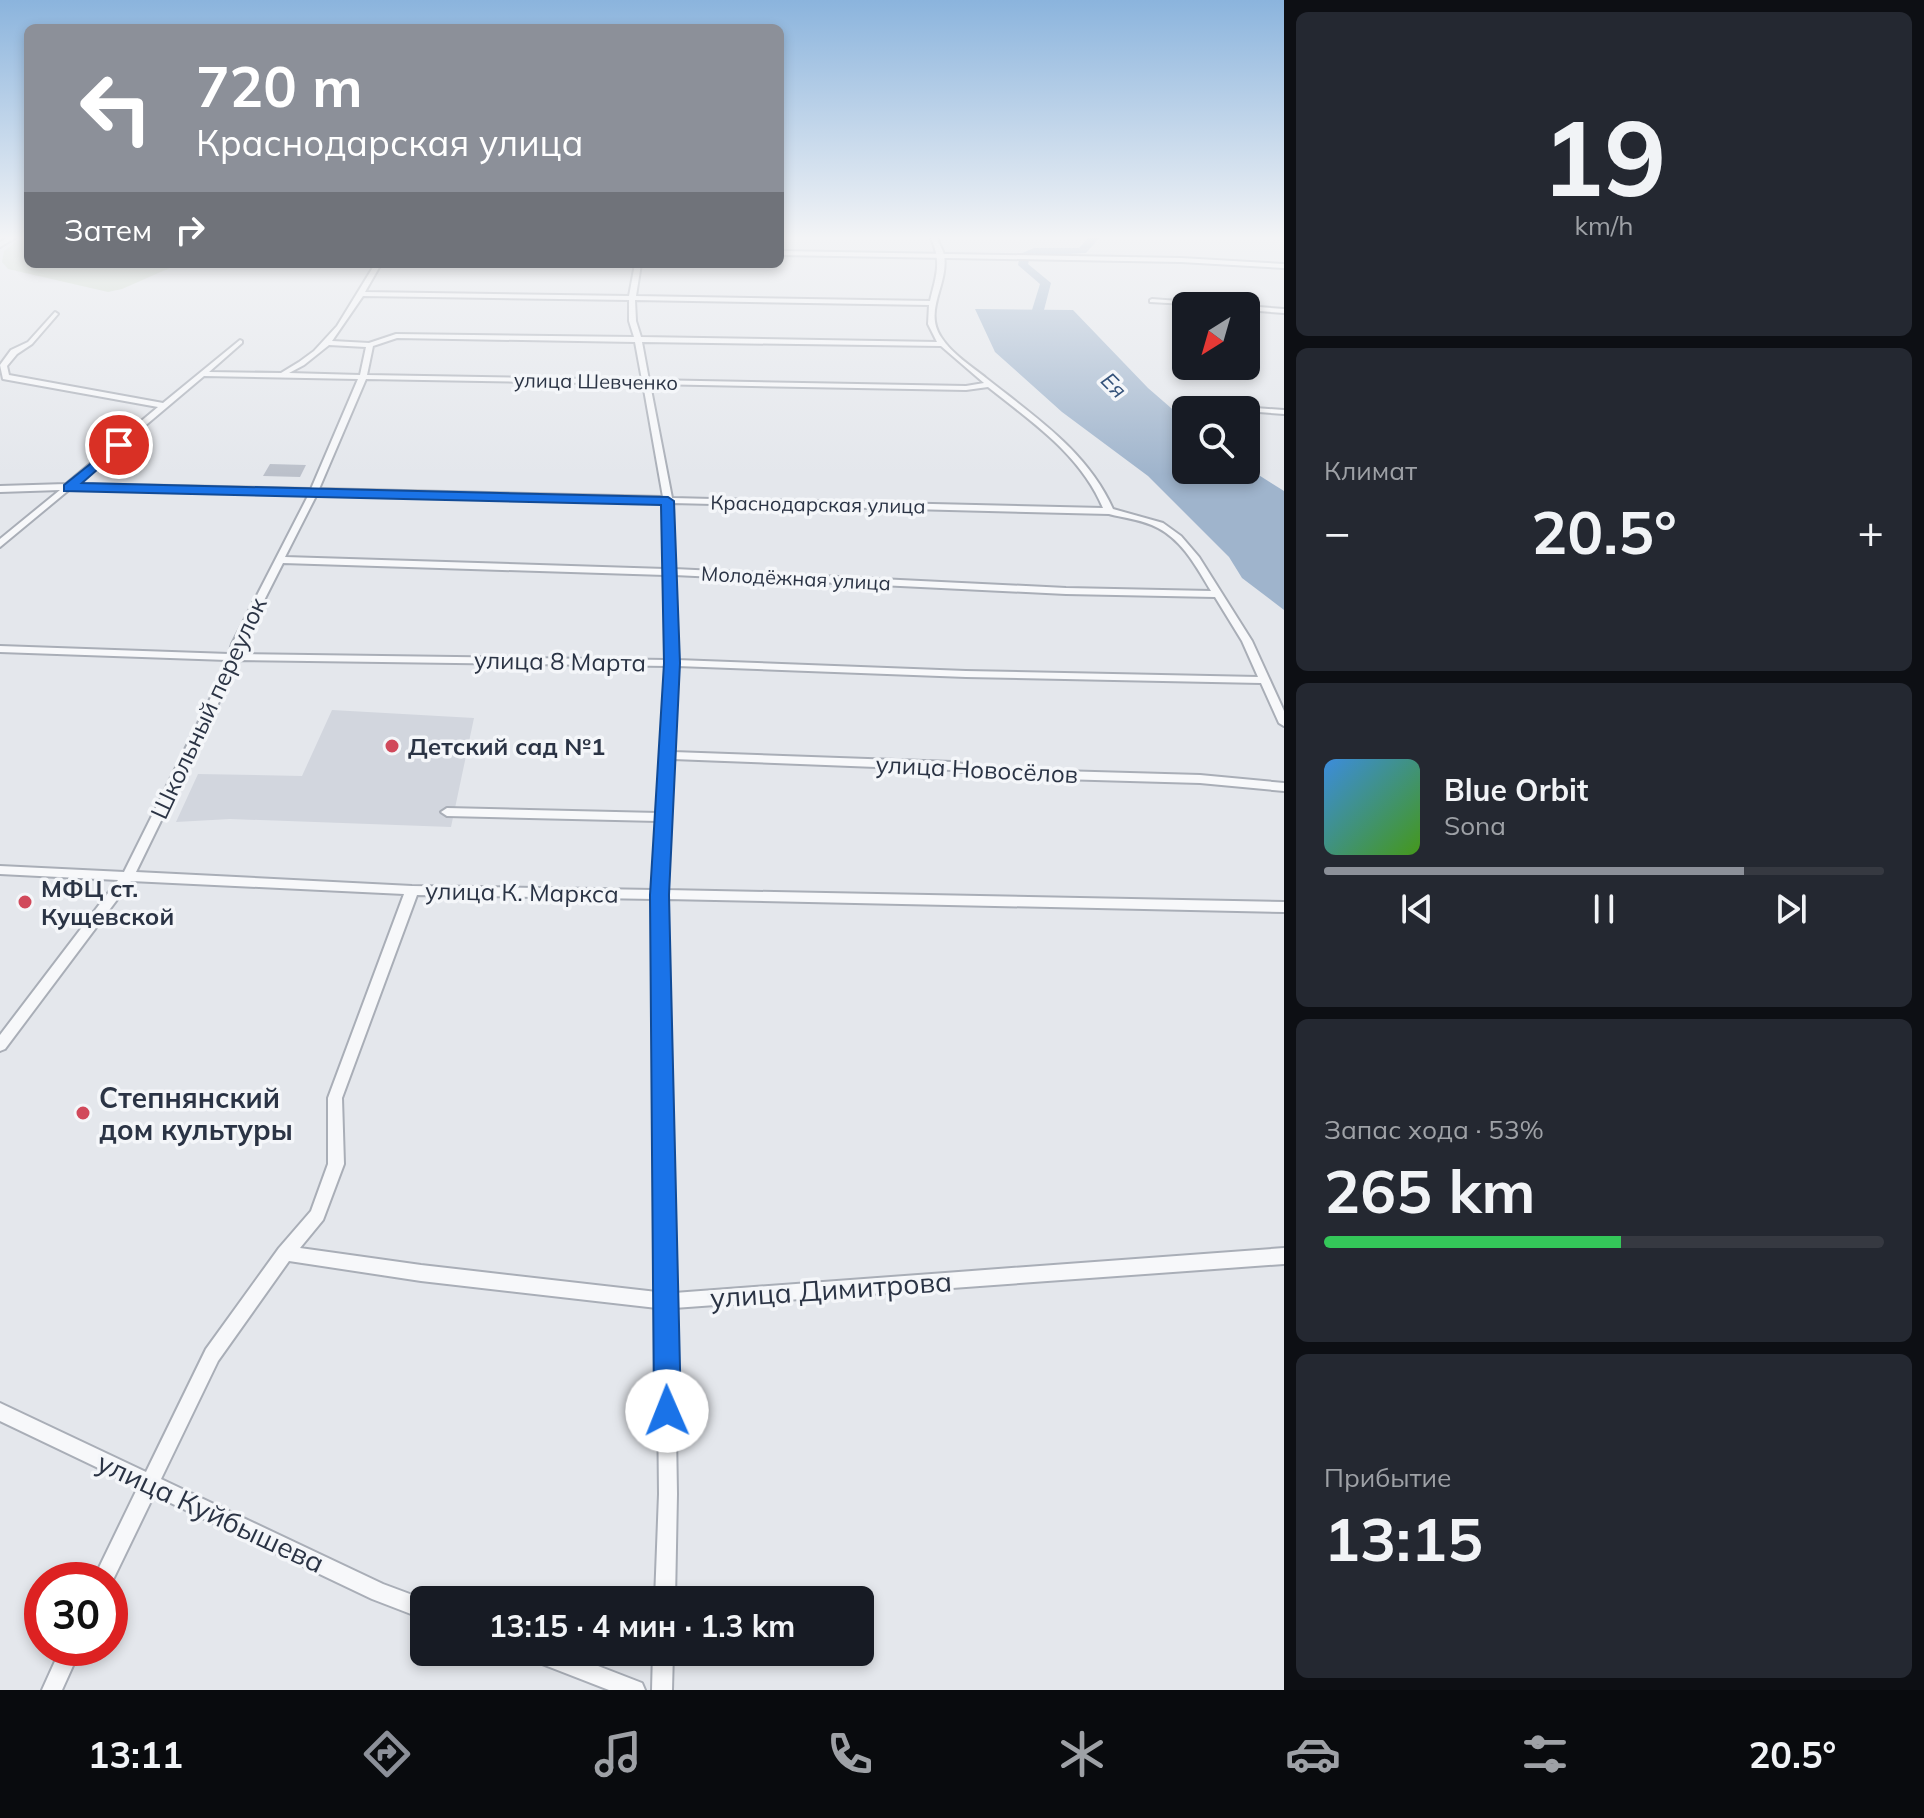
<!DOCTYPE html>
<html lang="ru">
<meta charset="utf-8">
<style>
body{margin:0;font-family:Mulish,sans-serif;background:#242831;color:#f1f3f6;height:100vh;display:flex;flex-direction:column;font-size:30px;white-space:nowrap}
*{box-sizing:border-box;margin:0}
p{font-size:26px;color:#9ea1a6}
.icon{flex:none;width:44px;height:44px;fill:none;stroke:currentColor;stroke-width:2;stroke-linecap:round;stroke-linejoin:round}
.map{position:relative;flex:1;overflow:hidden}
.drawer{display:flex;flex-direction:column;gap:12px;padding:12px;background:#0d0f14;width:640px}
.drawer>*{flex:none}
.banner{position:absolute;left:24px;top:24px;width:760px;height:244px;border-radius:12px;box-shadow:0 4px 12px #0003;background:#8c9099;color:#fff;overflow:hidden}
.needle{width:52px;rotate:217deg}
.controls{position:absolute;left:1172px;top:292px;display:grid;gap:16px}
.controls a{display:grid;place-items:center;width:88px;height:88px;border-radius:12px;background:#171b24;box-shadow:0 4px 12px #0003;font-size:40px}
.speed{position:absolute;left:24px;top:1562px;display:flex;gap:16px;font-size:40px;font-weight:700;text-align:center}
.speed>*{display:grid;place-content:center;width:104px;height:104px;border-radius:50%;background:#171b24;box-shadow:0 4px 12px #0003;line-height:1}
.speed .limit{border:12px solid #d22;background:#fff;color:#111}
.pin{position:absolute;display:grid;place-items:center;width:68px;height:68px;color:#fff;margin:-34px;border:4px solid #fff;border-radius:50%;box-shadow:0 2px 8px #0007}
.me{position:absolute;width:88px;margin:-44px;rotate:359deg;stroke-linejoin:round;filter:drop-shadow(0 0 6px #0008)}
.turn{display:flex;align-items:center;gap:28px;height:168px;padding:0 40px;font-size:36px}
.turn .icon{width:104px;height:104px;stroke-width:2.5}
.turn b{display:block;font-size:56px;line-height:68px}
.then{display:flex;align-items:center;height:76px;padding:0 40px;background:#0003;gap:16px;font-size:30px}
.big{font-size:60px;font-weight:700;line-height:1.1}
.drawer .card{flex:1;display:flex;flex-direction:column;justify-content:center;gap:12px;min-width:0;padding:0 28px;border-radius:12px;background:#242831}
.drawer .dial{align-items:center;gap:0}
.dial b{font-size:104px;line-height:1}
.song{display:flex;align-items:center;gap:24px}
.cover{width:96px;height:96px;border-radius:12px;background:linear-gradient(135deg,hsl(210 70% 55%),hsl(100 70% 35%))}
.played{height:8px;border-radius:4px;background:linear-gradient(90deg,#8c9099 75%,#363941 75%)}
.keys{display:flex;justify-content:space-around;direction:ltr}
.heat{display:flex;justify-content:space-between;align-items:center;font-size:44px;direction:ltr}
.charge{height:12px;border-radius:6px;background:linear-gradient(90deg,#34c759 53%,#363941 0)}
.trip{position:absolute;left:410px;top:1586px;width:464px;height:80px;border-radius:12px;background:#171b24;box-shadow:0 4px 12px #0003;font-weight:700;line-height:80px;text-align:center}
.tabs{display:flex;height:128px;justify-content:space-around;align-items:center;background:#090b0e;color:#9ea1a6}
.tabs .icon{width:56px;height:56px}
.tabs .current{color:#8c9099}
.tabs b{font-size:36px;color:#f1f3f6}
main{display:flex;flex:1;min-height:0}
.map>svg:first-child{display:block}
</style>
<main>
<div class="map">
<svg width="1284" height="1690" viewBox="0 0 1284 1690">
<rect width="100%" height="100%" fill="#e4e7ec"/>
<path fill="#d2d6de" d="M 332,710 L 474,718 L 451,827 L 230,819 L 176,822 L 198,774 L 302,776 Z"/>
<path fill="#c9d6c5" d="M 28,238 L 28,264 L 179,264 L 122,289 L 108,292 L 8,269 L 2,262 L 4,251 L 17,241 Z"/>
<path fill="#9fb4cc" d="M 975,309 L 1073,310 L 1148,388 L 1186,421 L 1186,470 L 1246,470 L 1246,467 L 1284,491 L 1284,610 L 1242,578 L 1229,557 L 1148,476 L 1062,412 L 995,352 Z"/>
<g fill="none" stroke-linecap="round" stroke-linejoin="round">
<path fill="#9fb4cc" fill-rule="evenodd" d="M 1088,238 L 1099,238 L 1086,253 L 1030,256 L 1028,264 L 1051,283 L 1044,310 L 1057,332 L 1047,334 L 1032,310 L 1040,284 L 1018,265 L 1020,254 L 1034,248 L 1079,248 Z"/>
</g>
<path fill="#bbc0ca" d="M 270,464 L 306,465 L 300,477 L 263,476 Z"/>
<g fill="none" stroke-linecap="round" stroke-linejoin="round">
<defs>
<path id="minor" d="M 7,238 L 15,238 L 0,247 L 0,242 Z
M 931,238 L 937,238 C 939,244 943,250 944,255 C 949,285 923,310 941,337 C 952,354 971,366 986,378 C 1035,417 1087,451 1113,509 L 1163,523 L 1181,536 L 1199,557 L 1252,641 L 1284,711 L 1284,726 L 1279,723 L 1261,683 L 966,677 L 677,666 L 673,752 L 952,762 L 992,769 L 1200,775 L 1284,783 L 1284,791 L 1200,783 L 992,777 L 952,770 L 673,759 L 666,890 L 1284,902 L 1284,912 L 666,899 L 674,1293 L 1284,1248 L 1284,1264 L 674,1308 L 677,1494 L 675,1600 L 655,1600 L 659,1494 L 657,1308 L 421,1281 L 289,1261 L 218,1361 L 161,1479 L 383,1584 L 426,1600 L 424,1600 L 424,1619 L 372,1599 L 154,1495 L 110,1586 L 110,1580 L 93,1580 L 138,1487 L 0,1421 L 0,1403 L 146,1472 L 206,1349 L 279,1248 L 311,1211 L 328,1164 L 328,1098 L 404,894 L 131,881 L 5,1049 L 0,1051 L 0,1035 L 118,880 L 0,874 L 0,866 L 124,872 L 224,671 L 227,660 L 0,652 L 0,646 L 229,654 L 232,644 L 309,494 L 70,489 L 0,547 L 0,539 L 60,490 L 0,492 L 0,486 L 66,484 L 158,407 L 3,379 L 0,365 L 11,350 L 28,342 L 55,312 L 58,314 L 32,344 L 17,354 L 7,366 L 9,375 L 163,403 L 240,340 L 242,341 L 242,343 L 209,372 L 281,373 L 299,362 L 314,351 L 337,326 L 375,264 L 381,264 L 365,292 L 629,296 L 635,264 L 641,264 L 636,296 L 930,301 C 936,276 942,263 931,238 ZM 363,296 L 629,300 L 629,321 L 634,337 L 396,334 L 369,343 L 332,341 ZM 635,300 L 929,305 L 928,324 L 937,342 L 641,337 L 636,321 ZM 397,338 L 635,342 L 642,380 L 367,375 L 373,346 ZM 642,342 L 941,346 L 984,383 L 966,386 L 649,380 ZM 329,345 L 366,347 L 360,375 L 289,373 L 304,365 ZM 204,376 L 358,379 L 311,489 L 76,484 ZM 366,379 L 643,384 L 663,497 L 319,489 ZM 650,384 L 966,390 L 988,387 C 1033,423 1080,454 1103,508 L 672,498 ZM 317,494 L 664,503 L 665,569 L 285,557 ZM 672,503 L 1109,514 C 1124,518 1144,520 1158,528 C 1183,541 1197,568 1211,591 L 1066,588 L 674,569 ZM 283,563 L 665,575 L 667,660 L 239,654 L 242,644 ZM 674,575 L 1066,594 L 1215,597 L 1242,641 L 1258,677 L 966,671 L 677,660 ZM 237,660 L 667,666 L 658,813 L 447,808 L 441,812 L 447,816 L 658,821 L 654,890 L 412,886 L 136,872 L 234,671 ZM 417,895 L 654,899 L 657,1292 L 421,1265 L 300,1248 L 323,1220 L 344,1164 L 342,1098 Z
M 1152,299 L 1218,304 L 1221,306 L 1150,302 L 1150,300 Z
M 1246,306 L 1284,309 L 1284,313 L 1246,310 Z
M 1215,405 L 1284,410 L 1284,414 L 1218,409 L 1214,407 Z
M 61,1648 L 81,1648 L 62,1690 L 42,1690 Z
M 526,1652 L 562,1652 L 642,1683 L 645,1690 L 609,1690 L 529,1659 Z
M 653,1652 L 673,1652 L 672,1690 L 652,1690 Z"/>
<path id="major" d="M 780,251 L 1181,258 L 1284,264 L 1284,268 L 1181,262 L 780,255 Z"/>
</defs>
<use href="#minor" stroke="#a9aeb7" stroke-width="4"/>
<use href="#major" stroke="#a3abb8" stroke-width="4"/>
<use href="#minor" fill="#f7f8fa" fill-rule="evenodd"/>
<use href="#major" fill="#fff" fill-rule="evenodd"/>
</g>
<linearGradient id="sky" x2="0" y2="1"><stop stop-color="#8bb4dd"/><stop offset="0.5" stop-color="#f3f4f6"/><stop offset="1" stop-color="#f3f4f6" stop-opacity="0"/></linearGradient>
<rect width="1284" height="475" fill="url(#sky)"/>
<path fill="#1a73e8" stroke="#114b97" stroke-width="2" d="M 119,441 L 123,442 L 123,447 L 82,483 L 668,497 L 674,501 L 680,663 L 669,895 L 681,1411 L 677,1420 L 667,1424 L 658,1420 L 654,1411 L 650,895 L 664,663 L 661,505 L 64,491 L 64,485 Z"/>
<g fill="#d1495b" stroke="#f4f6f9" stroke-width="3">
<circle cx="392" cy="746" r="8"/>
<circle cx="25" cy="902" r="8"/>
<circle cx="83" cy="1113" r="8"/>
</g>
<g text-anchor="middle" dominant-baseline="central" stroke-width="7" stroke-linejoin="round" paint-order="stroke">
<g font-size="20" fill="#2b3445" stroke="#f4f6f9">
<text transform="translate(596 381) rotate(1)">улица Шевченко</text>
<text transform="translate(818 504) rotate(1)">Краснодарская улица</text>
<text transform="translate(796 578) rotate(3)">Молодёжная улица</text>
</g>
<g font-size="22" font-style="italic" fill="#34527a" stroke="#f4f6f9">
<text transform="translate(1114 385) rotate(45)">Ея</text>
</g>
<g font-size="24" fill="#2b3445" stroke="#f4f6f9">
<text transform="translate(560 661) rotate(1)">улица 8 Марта</text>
<text transform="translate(208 708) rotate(-65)">Школьный переулок</text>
<text transform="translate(977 769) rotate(3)">улица Новосёлов</text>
<text transform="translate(522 892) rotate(1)">улица К. Маркса</text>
</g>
<g font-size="24" font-weight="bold" fill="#2b3445" stroke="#f4f6f9" text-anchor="start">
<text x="408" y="746">Детский сад №1</text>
<text x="41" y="888">МФЦ ст.<tspan x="41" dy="28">Кущевской</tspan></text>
</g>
<g font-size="28" font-weight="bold" fill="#2b3445" stroke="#f4f6f9" text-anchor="start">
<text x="99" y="1097">Степнянский<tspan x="99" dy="32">дом культуры</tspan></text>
</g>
<g font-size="28" fill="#2b3445" stroke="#f4f6f9">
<text transform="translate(831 1289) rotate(-4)">улица Димитрова</text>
<text transform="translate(211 1512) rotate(25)">улица Куйбышева</text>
</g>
</g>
</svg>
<div class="controls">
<a><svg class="needle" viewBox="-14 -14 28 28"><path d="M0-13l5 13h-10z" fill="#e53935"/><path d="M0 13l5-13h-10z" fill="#9ea1a6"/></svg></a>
<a><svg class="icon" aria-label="search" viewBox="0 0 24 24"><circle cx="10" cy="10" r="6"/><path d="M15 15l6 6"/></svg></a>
</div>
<div class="speed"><div class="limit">30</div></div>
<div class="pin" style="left:119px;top:445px;background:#d93025"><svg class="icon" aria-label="arrive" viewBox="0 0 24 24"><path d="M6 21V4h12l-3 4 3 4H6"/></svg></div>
<svg class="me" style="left:667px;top:1411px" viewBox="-20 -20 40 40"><circle r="19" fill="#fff"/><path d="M0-13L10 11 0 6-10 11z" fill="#1a73e8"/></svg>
<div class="trip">13:15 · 4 мин · 1.3 km</div>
<div class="banner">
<div class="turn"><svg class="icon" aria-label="left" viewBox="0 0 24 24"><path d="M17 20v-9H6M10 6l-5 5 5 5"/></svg><div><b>720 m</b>Краснодарская улица</div></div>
<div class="then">Затем<svg class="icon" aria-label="right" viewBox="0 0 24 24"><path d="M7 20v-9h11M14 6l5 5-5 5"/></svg></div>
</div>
</div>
<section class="drawer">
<div class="card dial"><b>19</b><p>km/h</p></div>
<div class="card"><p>Климат</p>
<div class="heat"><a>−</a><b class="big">20.5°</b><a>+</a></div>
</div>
<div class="card">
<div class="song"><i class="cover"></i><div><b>Blue Orbit</b><p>Sona</p></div></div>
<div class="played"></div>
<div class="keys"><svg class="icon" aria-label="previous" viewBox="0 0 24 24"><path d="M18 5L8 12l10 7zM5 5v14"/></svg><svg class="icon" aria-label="pause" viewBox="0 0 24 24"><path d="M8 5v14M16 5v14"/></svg><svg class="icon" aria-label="next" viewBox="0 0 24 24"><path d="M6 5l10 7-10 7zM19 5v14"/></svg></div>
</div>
<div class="card"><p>Запас хода · 53%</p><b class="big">265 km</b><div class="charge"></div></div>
<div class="card"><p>Прибытие</p><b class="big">13:15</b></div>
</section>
</main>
<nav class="tabs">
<b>13:11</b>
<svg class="icon current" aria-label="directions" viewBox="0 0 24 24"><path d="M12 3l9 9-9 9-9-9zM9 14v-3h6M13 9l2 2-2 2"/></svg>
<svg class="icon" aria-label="music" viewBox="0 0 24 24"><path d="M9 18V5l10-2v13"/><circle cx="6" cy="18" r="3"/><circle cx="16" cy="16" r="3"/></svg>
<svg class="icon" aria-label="phone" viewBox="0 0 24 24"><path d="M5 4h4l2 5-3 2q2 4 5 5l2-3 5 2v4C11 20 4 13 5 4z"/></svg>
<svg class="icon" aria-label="climate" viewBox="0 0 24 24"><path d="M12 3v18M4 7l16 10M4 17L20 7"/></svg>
<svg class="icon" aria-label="car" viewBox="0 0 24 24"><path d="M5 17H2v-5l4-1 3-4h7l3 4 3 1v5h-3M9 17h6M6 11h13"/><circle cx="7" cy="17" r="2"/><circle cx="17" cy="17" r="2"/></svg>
<svg class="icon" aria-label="filters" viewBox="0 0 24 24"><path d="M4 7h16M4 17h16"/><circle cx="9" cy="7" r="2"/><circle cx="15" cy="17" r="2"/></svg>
<b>20.5°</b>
</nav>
